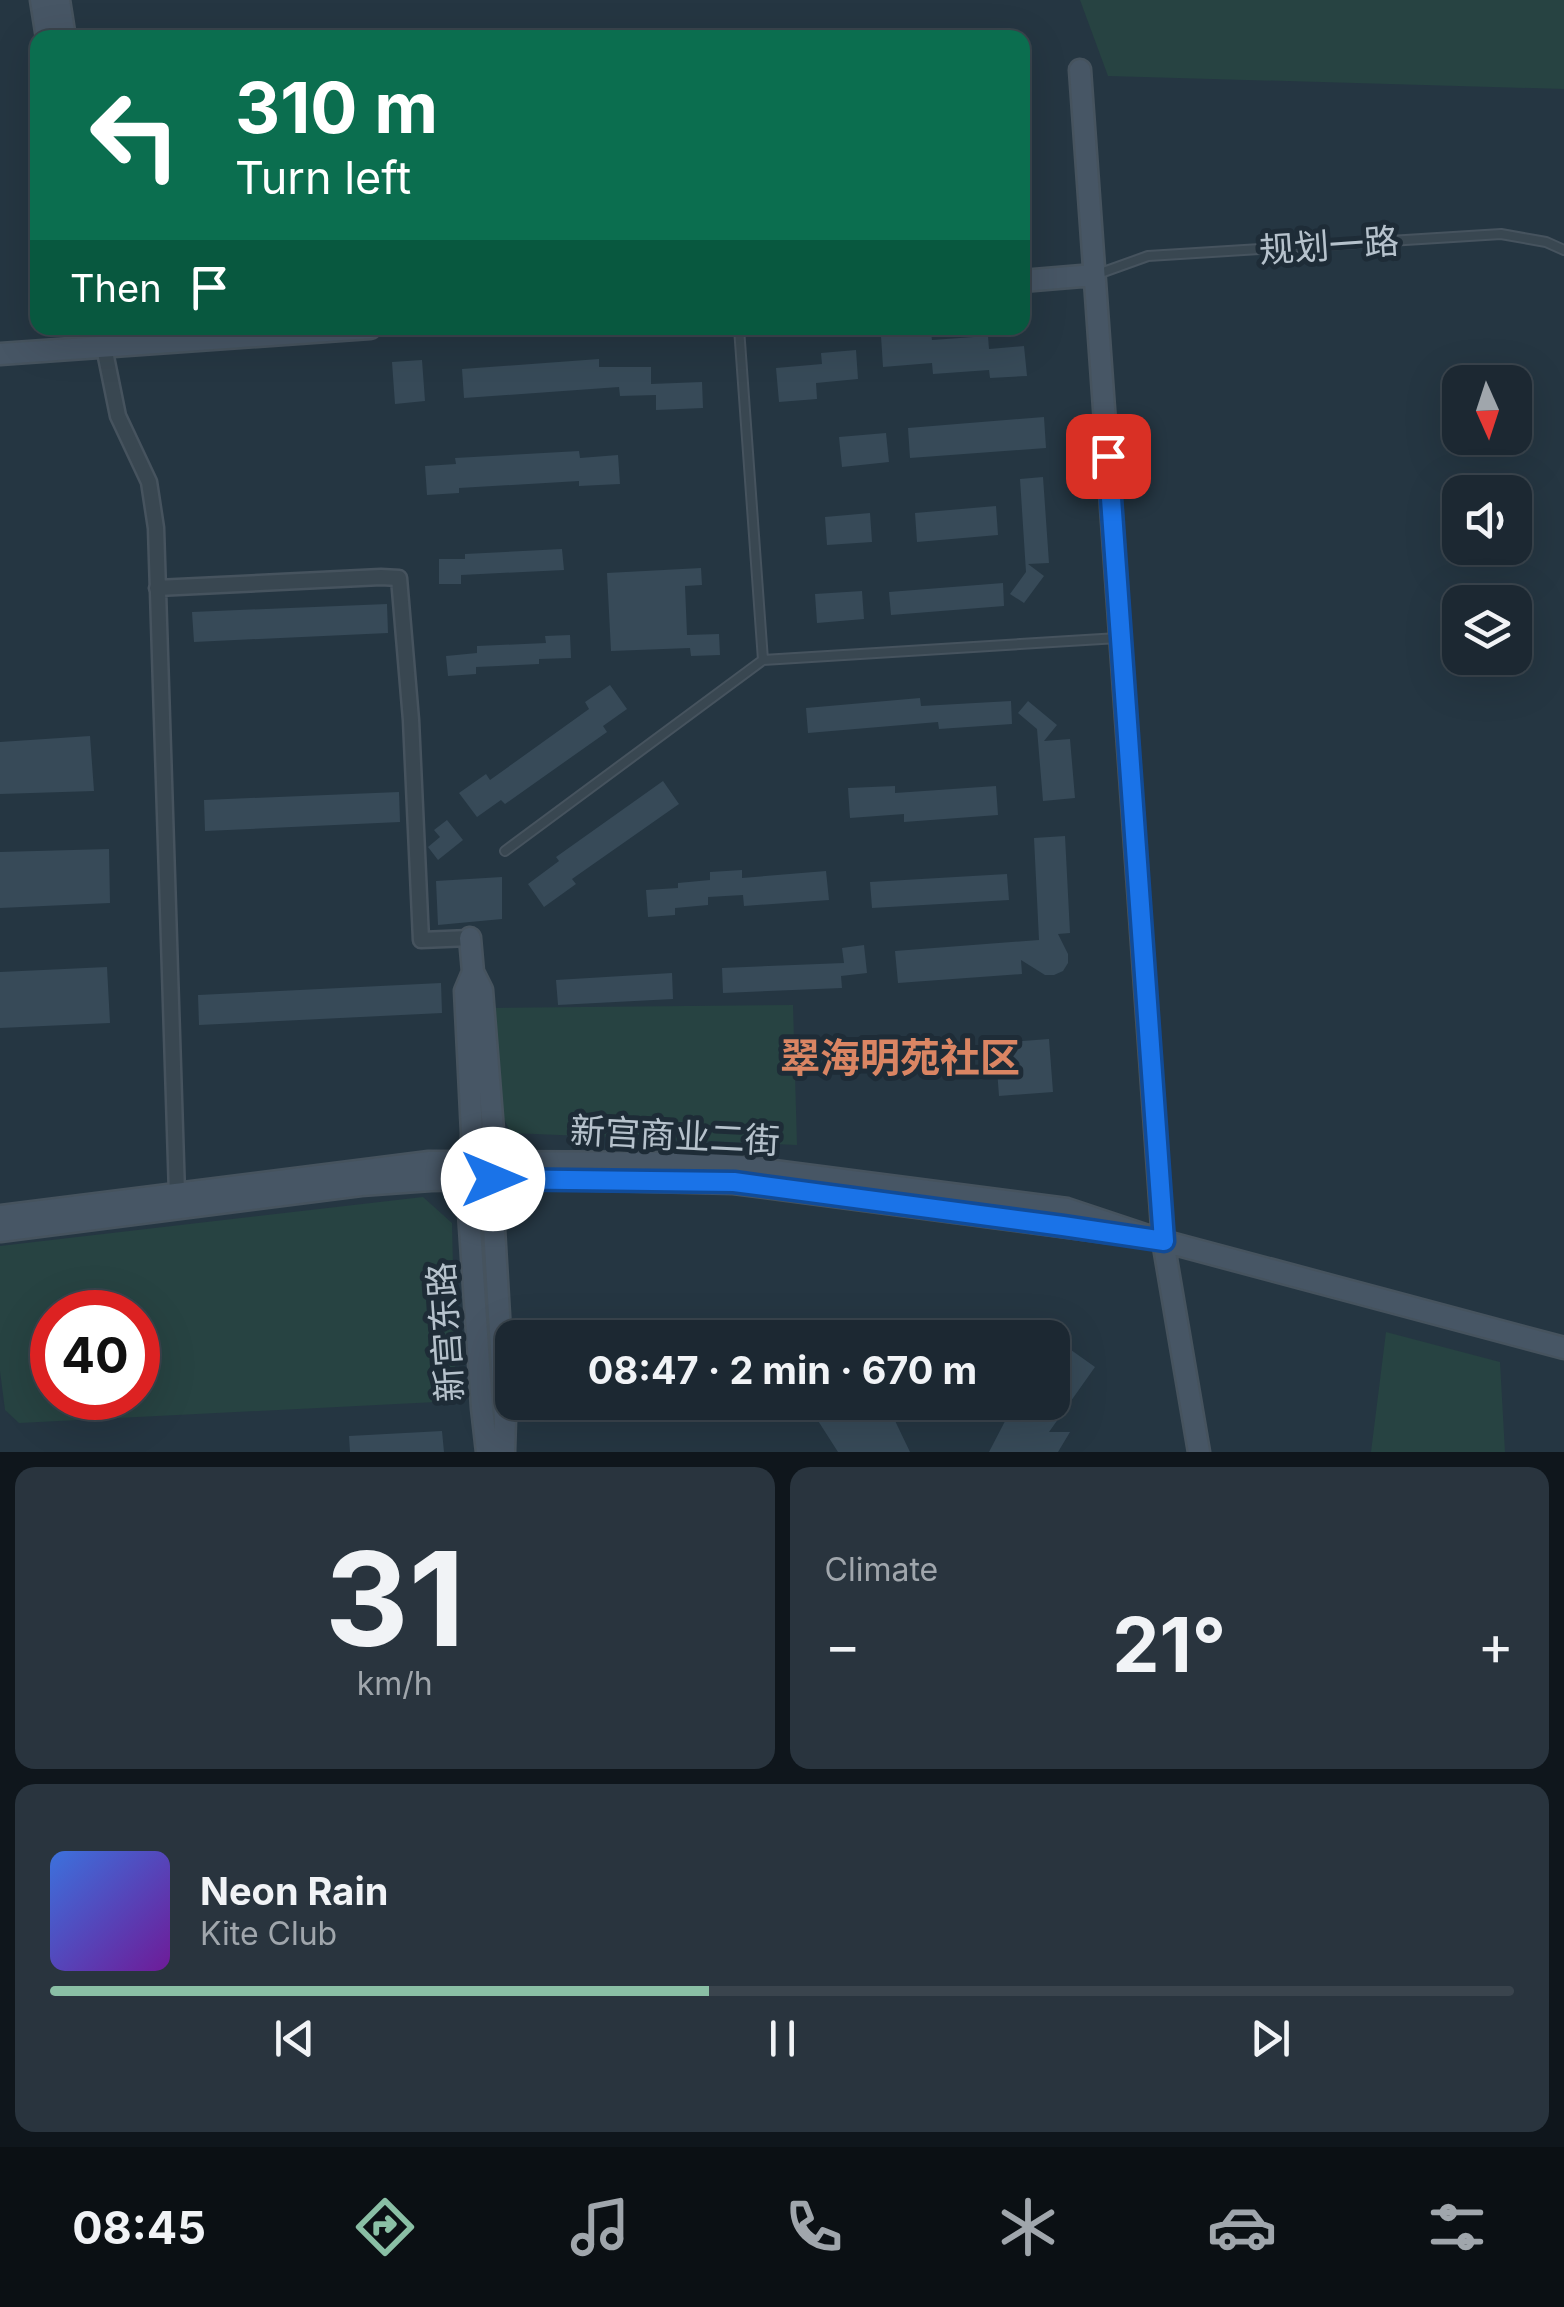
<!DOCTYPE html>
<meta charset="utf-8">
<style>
body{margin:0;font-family:Inter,"Noto Sans SC",sans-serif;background:#29343e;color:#f1f3f6;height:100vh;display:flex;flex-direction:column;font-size:38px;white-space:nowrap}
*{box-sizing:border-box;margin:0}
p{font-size:32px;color:#a0a6ac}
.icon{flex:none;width:55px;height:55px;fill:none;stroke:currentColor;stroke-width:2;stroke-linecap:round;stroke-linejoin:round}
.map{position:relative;height:1452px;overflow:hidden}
.details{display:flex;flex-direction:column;gap:15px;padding:15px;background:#0f161c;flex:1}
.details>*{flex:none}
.hud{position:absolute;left:30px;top:30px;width:1000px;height:305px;border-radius:20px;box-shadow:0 10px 40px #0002,0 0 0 2px #3a444d;background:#0b6e4f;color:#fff;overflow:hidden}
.needle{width:65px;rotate:177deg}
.fabs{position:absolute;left:1442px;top:365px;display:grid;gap:20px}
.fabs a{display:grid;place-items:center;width:90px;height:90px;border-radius:20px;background:#1c2832;box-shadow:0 10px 40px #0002,0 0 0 2px #3a444d;font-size:50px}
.speed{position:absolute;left:30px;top:1290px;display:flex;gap:20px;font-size:50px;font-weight:700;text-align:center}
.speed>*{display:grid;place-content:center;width:130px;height:130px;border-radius:50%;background:#1c2832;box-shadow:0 10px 40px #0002,0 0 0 2px #3a444d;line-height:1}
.speed .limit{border:15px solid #d22;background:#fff;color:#111}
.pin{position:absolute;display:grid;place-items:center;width:85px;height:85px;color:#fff;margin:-42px;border-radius:20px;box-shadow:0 5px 15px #0006}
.me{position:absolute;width:110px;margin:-55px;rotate:90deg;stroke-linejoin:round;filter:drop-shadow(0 0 8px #0008)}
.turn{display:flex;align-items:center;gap:35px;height:210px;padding:0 40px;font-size:45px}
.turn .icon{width:130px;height:130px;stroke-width:2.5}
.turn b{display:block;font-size:70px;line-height:85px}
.then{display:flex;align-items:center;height:95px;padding:0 40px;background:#0003;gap:20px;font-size:38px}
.big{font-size:75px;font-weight:700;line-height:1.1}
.details .widget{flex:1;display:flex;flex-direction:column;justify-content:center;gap:15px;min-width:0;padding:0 35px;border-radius:20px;background:#29343e}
.details .dial{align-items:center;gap:0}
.dial b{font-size:130px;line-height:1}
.song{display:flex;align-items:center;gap:30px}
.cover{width:120px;height:120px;border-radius:15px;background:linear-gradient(135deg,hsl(220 70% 55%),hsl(280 70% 35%))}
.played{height:10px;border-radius:5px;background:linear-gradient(90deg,#8abfa5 45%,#3a444d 45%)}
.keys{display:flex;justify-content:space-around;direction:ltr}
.heat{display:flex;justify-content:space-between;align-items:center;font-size:55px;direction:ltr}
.details .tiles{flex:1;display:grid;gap:15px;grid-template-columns:1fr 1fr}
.widget:last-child{grid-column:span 2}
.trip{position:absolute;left:495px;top:1320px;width:575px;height:100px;border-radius:20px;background:#1c2832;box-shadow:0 10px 40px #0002,0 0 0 2px #3a444d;font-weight:700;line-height:100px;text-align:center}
.tab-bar{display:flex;height:160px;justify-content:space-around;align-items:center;background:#0b1014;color:#a0a6ac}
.tab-bar .icon{width:70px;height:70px}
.tab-bar .on{color:#8abfa5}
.tab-bar b{font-size:45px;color:#f1f3f6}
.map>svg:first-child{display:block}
</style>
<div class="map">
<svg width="1564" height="1452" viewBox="0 0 1564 1452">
<rect width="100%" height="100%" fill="#253642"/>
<path fill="#274342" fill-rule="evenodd" d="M 1080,0 L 1564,0 L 1564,89 L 1108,76 Z
M 793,1005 L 797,1145 L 511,1133 L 504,1119 L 487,1008 Z
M 423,1197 L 452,1223 L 456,1401 L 19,1423 L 5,1410 L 0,1371 L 0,1246 ZM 52,1312 L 138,1312 L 138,1398 L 52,1398 Z
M 1386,1332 L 1500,1362 L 1505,1452 L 1371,1452 Z"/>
<path fill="#374a58" d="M 931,333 L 932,340 L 988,336 L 989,349 L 1024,346 L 1027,376 L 990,378 L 989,370 L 933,374 L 932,363 L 883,367 L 881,336 Z
M 856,350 L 858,379 L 816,383 L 817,399 L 779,402 L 776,368 L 822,364 L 821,353 Z
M 599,359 L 599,367 L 651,367 L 651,384 L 702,382 L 703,408 L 656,410 L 656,395 L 620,396 L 619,387 L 464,398 L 462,369 Z
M 422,360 L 425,401 L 395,404 L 392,362 Z
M 1044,417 L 1046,448 L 910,458 L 908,428 Z
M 886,433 L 889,462 L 842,467 L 839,437 Z
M 579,451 L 580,458 L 618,455 L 620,484 L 579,486 L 579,481 L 459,488 L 459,493 L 427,495 L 425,466 L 456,464 L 455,458 Z
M 1043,477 L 1049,563 L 1028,564 L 1044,576 L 1024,603 L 1010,594 L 1026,572 L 1020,479 Z
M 996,506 L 998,535 L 917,542 L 915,513 Z
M 870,513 L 872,542 L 827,545 L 825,517 Z
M 562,549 L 564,570 L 461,575 L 461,584 L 439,584 L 439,559 L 465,559 L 465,554 Z
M 701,568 L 702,585 L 685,586 L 687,635 L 719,634 L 720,655 L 691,656 L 690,648 L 611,651 L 607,573 Z
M 1003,583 L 1004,606 L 891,615 L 889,592 Z
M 862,591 L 864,619 L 817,623 L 815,594 Z
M 387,604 L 388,633 L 194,642 L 192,612 Z
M 570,635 L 571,658 L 539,659 L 539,664 L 476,667 L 476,674 L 448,676 L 446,656 L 477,653 L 477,646 L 546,643 L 545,636 Z
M 610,685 L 627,709 L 603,726 L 607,732 L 505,804 L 501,800 L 477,817 L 459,793 L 486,774 L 490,780 L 589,709 L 585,702 Z
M 920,698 L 921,706 L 1011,701 L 1012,724 L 939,729 L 938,722 L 808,733 L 806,708 Z
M 1028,701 L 1057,725 L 1044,741 L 1070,739 L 1075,798 L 1043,801 L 1037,729 L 1018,713 Z
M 90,736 L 94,791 L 0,794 L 0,742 Z
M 663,781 L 679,804 L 572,879 L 576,884 L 544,907 L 528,884 L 559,861 L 556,857 Z
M 895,786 L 895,793 L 996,786 L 998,815 L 904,822 L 904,814 L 850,818 L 848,788 Z
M 399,792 L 400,822 L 205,831 L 204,800 Z
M 447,820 L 463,840 L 438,860 L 428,847 L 440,837 L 434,830 Z
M 1065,836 L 1070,933 L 1058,934 L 1068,954 L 1068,963 L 1063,971 L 1054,975 L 1045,975 L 1021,960 L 1022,974 L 898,983 L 895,951 L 1039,940 L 1034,838 Z
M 109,849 L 110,903 L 0,908 L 0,852 Z
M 742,870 L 742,878 L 826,871 L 829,900 L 744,906 L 743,895 L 708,897 L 708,905 L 675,908 L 675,915 L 648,917 L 646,890 L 678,888 L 678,883 L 710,880 L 710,872 Z
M 1007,874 L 1009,900 L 872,908 L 870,882 Z
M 502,877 L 502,919 L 438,925 L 436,881 Z
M 864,945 L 867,973 L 841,976 L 842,988 L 723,993 L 722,968 L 844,963 L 842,948 Z
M 107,967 L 110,1023 L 0,1028 L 0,972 Z
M 672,973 L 673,999 L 558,1005 L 556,980 Z
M 441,983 L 442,1013 L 199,1025 L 198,995 Z
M 1049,1039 L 1053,1092 L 999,1096 L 995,1043 Z
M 1057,1340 L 1095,1367 L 1049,1432 L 1070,1432 L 1058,1452 L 989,1452 L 1015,1402 L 1052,1402 L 1052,1346 Z
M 806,1402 L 886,1402 L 910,1452 L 838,1452 Z
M 442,1431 L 444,1452 L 350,1452 L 349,1436 Z"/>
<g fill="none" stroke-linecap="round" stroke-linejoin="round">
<defs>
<path id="lane" d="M 1095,275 L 1148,256 L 1501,234 L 1546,242 L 1564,250
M 763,660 L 1118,638
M 505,851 L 763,660 L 739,328"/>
<path id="street" d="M 104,347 L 118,416 L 149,482 L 156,528 L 177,1194
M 157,588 L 381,577 L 399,578 L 411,720 L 421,940 L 470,938"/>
<path id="secondary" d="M 41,0 L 47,38
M 59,0 L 65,38
M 1080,70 L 1163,1241 L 1199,1452
M 1022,281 L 1094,275
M 0,354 L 370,328
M 470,938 L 473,972 L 482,990 L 493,1130 L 493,1211 L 505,1419 L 504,1452
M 473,972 L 465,991 L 472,1133 L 469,1213 L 482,1408 L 487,1452
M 0,1216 L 429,1162 L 700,1163 L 736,1166 L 1067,1209 L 1163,1241 L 1564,1348
M 0,1231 L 361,1185 L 431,1180 L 524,1178 L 734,1183 L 1107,1232"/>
</defs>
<use href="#lane" stroke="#46535e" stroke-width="12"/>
<use href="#street" stroke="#46535e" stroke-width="19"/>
<use href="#secondary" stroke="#46535e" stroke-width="25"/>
<use href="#lane" stroke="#394751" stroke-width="8"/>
<use href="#street" stroke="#394751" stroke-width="14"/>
<use href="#secondary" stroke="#475665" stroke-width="20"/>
</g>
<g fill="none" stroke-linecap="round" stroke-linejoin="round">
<defs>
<path id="route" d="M 493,1179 L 734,1182 L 1063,1226 L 1164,1241 L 1108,456"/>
</defs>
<use href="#route" stroke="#114b97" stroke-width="25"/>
<use href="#route" stroke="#1a73e8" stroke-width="18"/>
</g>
<g text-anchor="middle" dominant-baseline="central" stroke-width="10" stroke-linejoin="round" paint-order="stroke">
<g font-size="35" fill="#b6c2cc" stroke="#1e2c37">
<text transform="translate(1329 245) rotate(-4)">规划一路</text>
<text transform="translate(675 1135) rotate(3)">新宫商业二街</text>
<text transform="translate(445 1332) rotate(-94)">新宫东路</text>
</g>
<g font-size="40" font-weight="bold" fill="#da8563" stroke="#1e2c37">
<text x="900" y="1057">翠海明苑社区</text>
</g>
</g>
</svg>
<div class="fabs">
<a><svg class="needle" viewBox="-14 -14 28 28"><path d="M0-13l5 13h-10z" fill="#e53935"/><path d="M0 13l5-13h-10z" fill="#a0a6ac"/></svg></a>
<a><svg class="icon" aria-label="sound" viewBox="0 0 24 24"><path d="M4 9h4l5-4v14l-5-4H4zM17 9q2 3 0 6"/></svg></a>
<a><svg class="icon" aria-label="layers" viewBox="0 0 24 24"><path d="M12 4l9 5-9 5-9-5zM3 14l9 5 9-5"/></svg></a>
</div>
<div class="speed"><div class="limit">40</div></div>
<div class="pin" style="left:1108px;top:456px;background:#d93025"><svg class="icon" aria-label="arrive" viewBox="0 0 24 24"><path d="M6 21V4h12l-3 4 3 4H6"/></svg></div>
<svg class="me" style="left:493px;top:1179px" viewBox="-20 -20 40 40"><circle r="19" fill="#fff"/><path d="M0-13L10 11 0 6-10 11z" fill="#1a73e8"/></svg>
<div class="trip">08:47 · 2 min · 670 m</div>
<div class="hud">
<div class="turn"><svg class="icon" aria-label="left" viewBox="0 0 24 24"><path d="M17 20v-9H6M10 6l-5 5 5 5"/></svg><div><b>310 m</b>Turn left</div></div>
<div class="then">Then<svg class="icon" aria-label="arrive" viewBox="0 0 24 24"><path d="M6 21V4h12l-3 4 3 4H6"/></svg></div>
</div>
</div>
<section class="details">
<div class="tiles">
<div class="widget dial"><b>31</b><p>km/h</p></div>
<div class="widget"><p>Climate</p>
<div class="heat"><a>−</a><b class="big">21°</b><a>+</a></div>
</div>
<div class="widget">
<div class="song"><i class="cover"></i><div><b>Neon Rain</b><p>Kite Club</p></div></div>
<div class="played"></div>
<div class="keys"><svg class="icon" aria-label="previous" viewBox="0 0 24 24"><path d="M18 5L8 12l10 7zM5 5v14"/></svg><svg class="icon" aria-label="pause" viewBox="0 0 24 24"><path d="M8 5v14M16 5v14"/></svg><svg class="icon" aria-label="next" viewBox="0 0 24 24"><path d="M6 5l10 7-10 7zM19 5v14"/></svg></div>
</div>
</div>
</section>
<nav class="tab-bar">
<b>08:45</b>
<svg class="icon on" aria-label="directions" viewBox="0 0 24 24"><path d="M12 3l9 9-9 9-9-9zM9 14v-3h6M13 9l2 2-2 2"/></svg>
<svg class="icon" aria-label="music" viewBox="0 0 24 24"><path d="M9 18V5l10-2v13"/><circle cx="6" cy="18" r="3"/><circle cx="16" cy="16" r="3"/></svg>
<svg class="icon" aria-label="phone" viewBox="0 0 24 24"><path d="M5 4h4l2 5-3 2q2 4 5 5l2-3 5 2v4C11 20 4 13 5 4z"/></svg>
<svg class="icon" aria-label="climate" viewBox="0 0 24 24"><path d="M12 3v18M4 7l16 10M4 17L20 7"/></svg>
<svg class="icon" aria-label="car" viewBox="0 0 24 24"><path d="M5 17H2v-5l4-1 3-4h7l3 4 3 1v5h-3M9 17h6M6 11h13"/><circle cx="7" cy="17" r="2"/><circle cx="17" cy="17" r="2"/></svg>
<svg class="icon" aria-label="filters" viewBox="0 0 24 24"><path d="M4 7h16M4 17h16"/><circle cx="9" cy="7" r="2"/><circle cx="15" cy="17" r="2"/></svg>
</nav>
